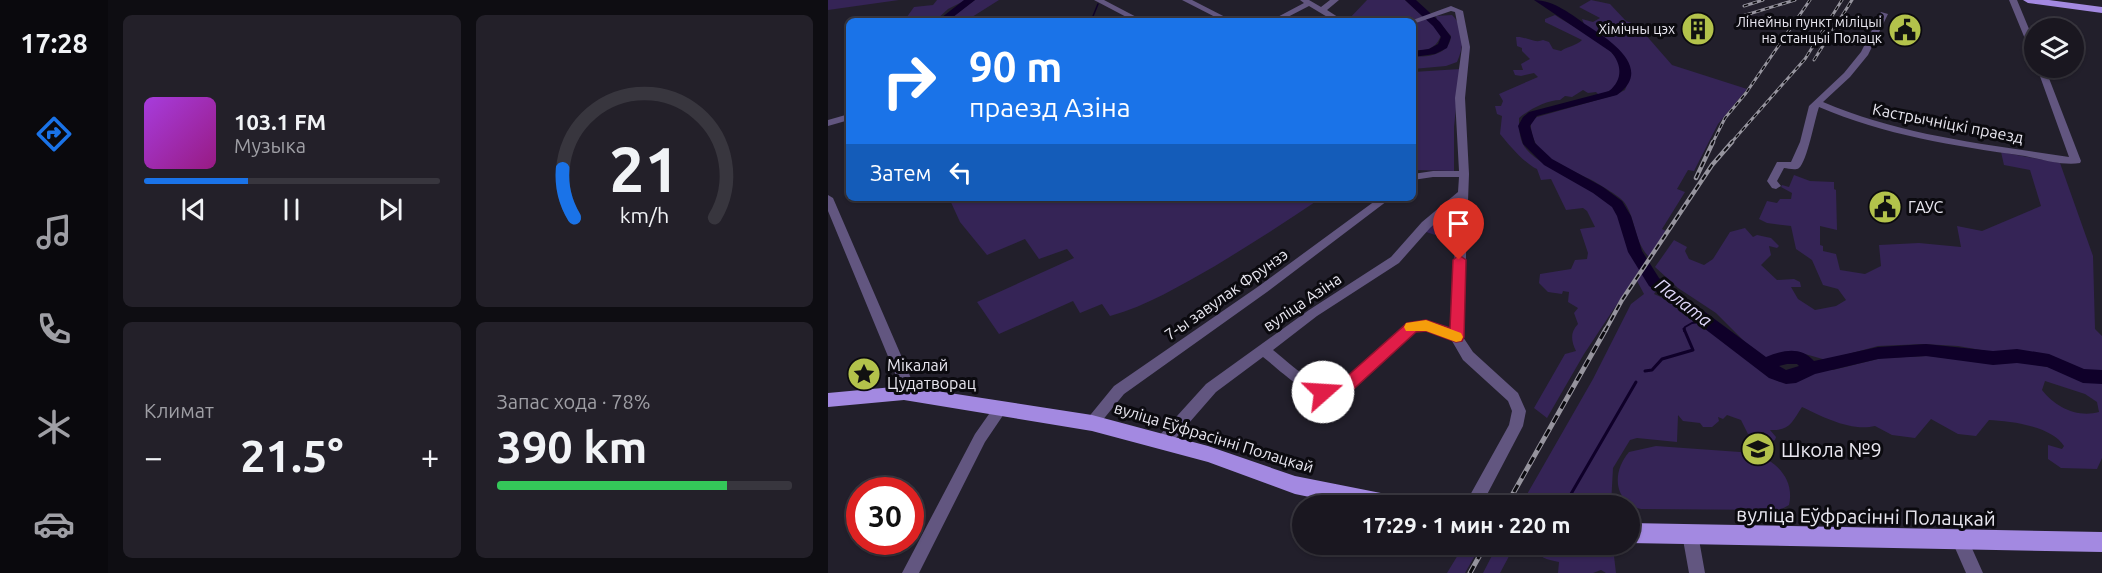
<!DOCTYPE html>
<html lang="ru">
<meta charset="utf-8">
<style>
body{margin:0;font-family:Ubuntu,sans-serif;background:#232029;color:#f1f3f6;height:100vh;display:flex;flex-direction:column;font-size:22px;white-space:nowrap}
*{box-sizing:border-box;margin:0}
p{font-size:20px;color:#9f9fa5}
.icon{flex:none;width:33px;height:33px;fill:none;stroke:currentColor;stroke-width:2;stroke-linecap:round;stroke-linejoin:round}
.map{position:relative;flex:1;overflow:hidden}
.side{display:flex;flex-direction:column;gap:15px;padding:15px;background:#0e0d12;width:720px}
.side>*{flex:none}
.hud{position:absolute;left:18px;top:18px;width:570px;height:183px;border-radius:9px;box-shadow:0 2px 4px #0004,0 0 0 2px #38363e;background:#1a73e8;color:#fff;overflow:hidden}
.fabs{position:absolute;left:1196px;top:18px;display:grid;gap:12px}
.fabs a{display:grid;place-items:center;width:60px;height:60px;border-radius:50%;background:#1a1720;box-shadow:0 2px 4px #0004,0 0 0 2px #38363e;font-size:30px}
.speed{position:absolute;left:18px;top:477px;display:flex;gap:12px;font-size:30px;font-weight:700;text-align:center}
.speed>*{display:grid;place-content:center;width:78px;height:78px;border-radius:50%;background:#1a1720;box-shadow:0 2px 4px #0004,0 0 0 2px #38363e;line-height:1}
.speed .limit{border:9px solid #d22;background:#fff;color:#111}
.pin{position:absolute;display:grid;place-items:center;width:51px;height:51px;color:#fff;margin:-62px -26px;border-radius:50% 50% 50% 0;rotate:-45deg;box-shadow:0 0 6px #0007}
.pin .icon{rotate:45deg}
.me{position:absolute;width:66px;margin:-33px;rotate:71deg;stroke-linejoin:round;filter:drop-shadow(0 0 4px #0008)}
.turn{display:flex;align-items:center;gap:21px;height:126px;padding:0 24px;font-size:27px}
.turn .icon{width:78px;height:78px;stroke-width:2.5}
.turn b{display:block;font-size:42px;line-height:51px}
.then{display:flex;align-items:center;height:57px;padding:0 24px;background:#0003;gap:12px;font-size:22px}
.big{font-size:45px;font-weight:700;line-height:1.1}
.side .tile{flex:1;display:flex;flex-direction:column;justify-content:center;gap:9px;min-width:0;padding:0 21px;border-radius:9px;background:#232029}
.side .dial{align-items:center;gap:0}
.dial svg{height:156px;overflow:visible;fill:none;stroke:#38363e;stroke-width:7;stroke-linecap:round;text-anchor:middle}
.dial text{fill:#f1f3f6;stroke:none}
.song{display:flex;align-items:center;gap:18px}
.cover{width:72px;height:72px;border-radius:9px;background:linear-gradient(135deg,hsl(280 70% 55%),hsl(310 70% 35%))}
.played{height:6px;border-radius:3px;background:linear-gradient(90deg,#1a73e8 35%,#38363e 35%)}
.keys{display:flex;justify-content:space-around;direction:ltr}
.heat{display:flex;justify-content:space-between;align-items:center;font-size:33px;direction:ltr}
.charge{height:9px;border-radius:4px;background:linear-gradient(90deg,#34c759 78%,#38363e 0)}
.side .tiles{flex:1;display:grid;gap:15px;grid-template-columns:repeat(2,1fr)}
.trip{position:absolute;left:464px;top:495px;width:348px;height:60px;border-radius:30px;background:#1a1720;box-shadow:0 2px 4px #0004,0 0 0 2px #38363e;font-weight:700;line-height:60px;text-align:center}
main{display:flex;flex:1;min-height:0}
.dock{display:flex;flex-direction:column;width:108px;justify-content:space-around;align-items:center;background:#0a090d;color:#9f9fa5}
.dock .icon{width:42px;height:42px}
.dock .selected{color:#1a73e8}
.dock b{font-size:27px;color:#f1f3f6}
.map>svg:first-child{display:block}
</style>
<main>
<nav class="dock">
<b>17:28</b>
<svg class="icon selected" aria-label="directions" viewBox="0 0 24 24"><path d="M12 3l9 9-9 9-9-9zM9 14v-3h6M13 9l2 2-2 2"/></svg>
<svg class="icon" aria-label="music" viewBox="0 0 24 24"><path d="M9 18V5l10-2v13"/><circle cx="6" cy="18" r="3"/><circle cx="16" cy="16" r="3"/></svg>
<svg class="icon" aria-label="phone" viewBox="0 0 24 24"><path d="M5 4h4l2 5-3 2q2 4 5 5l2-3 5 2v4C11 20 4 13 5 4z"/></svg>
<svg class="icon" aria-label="climate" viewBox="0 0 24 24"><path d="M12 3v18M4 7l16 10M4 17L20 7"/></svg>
<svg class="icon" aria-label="car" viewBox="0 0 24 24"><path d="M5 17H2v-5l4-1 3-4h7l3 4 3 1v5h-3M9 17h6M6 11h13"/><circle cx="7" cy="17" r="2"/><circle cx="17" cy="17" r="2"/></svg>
</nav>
<section class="side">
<div class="tiles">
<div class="tile">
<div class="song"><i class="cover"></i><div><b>103.1 FM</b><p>Музыка</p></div></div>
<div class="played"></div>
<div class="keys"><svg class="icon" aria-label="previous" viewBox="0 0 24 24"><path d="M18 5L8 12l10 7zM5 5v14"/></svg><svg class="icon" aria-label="pause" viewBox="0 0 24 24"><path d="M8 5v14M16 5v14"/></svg><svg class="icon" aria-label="next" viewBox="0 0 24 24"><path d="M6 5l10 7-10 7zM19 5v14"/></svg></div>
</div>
<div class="tile dial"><svg viewBox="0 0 100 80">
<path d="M14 69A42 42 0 1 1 86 69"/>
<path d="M14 69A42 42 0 0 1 8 44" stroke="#1a73e8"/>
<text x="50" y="56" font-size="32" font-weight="700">21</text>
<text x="50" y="72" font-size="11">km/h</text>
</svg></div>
<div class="tile"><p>Климат</p>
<div class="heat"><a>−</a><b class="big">21.5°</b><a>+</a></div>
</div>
<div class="tile"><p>Запас хода · 78%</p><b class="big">390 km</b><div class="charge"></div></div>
</div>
</section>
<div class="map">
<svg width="1274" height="573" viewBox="0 0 1274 573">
<rect width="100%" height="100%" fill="#221f2b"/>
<path fill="#352456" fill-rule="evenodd" d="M 0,0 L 71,0 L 0,10 Z
M 109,0 L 138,0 L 120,9 L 107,21 L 76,21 L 86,7 L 105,5 Z
M 147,0 L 171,0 L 144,17 L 171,21 L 119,21 Z
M 539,0 L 577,0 L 595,17 L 580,21 L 520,20 Z
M 763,0 L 782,4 L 798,21 L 809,25 L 844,65 L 919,89 L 890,124 L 866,171 L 860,170 L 849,189 L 857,192 L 834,229 L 838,231 L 821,257 C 805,240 808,218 796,202 C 792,197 783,192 777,188 C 751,169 700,162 703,121 L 709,117 L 787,95 L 797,90 C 813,53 772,36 746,20 L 756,24 L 754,19 L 765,22 L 772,18 L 751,7 Z
M 624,15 C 638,29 636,46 629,62 L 618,66 L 585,69 L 585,56 C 600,58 622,54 623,36 L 609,20 L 608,16 Z
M 727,15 C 745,28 796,48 793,74 C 792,88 782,91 771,95 L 768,92 L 760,93 L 755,90 L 744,97 L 737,96 L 732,100 C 719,100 702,109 691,118 C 691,127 691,138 696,146 C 707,165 764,187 784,205 C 797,217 799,249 809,265 C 814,274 822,282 829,290 L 826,294 L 853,306 L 939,375 L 952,382 L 971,381 L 983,370 L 1005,370 L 1054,358 L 1101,356 L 1169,364 L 1192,362 L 1220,367 L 1255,381 L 1274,383 L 1274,458 L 1269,469 L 1233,468 L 1220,459 L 1220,445 L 1234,449 L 1236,446 C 1224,426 1182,421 1161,420 L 1148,436 L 1130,434 L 1103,419 L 1087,438 L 1064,435 L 1047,426 C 1024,432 995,417 974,407 C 964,422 962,431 942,430 L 948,437 L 947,440 L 941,442 L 937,439 L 936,432 L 920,434 L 913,420 L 899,415 L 895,419 L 890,417 L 891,421 L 884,427 L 875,427 L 872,423 L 855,421 L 850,415 L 849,442 L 809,438 L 802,440 L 785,468 L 783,505 L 695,505 L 694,503 L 765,379 L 803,304 L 816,294 L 807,277 L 756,354 L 719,418 L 706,408 L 737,354 L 748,351 C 743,341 742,332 750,324 L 746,313 L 750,308 L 740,302 L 741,292 L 735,291 L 734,294 L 720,292 L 711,283 L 712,274 L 743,269 L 747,260 L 759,259 L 760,253 L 752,229 L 767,227 L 759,211 L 755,208 L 738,210 L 723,179 L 713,180 L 709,169 C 697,164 681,145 672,134 L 674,116 L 669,114 L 667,106 L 673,106 L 675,101 L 671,94 L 710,77 L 706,73 L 693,76 L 687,75 L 685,70 L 695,70 L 693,64 L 702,59 L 694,51 L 694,48 L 689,46 L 688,37 C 698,36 706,44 715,40 L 721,42 L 725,49 L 733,51 C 740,46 748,46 754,40 L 717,22 L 717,19 ZM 1217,381 L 1257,394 L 1269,402 L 1271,412 C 1249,418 1227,407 1214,390 Z
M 600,18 L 613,35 C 609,48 598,52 585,50 L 585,24 Z
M 632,69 L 626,127 L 626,171 L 587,170 L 585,170 L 585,72 Z
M 1173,152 L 1232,163 L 1265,256 L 1267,329 L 1274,336 L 1274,371 L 1256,371 L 1218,355 L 1184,350 L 1170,353 L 1130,346 L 1095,344 L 1050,346 L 998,360 L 977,354 L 958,352 L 938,359 L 924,349 L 888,313 L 850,288 L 827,267 L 846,240 L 859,247 L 857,251 L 861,259 L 876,265 L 885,259 L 902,232 L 917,228 L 925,237 L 929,235 L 943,238 L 951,246 L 949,248 L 941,246 L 943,255 L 933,265 L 949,280 L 966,279 L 972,282 L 973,287 L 963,287 L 970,299 L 987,310 L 1008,306 L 1018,300 L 1010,289 L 995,285 L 984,260 L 968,249 L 963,226 L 939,223 L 931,219 L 939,201 L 949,203 L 952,199 L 963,199 L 964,193 L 953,187 L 954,185 L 961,187 L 966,175 L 982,181 L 1006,182 L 1006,189 L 1008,190 L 1009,230 L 992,226 L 992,245 L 995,246 L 995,251 L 1008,254 L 1012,270 L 1037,274 L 1053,266 L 1051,245 L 1091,243 L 1133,247 L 1129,226 L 1154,231 L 1213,206 L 1202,170 L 1176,165 Z
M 121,198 L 493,198 C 458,222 423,244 387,266 C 353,285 319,306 282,316 L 274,304 L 252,313 L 245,301 L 171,334 L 149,302 L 246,258 L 239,249 L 211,259 L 197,239 L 159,255 L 132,222 Z
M 615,219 L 628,223 L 629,242 L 595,231 L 607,220 Z
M 828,446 L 926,453 C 948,461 967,479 961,505 L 952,510 L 813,509 C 785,501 784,472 801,452 Z
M 670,544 L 687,545 L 672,573 L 655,573 Z
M 636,545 L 653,545 L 637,573 L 619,573 Z
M 710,545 L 762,549 L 786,556 L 788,573 L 778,573 L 773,570 L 765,573 L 730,573 L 731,562 C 718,559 710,559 710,545 Z"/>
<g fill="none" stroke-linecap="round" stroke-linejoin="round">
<path stroke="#0f0029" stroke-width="1.5" d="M 263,21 L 270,4"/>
<path stroke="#0f0029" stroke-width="2" d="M 856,331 L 857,327 L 864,323 L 879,321"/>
<path stroke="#0f0029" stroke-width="3" d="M 817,371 L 824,370 L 834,359 L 865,350 L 856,329
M 736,506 L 808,382"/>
<path fill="#0f0029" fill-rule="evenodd" d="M 136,0 L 147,0 L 120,21 L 109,21 Z
M 577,0 L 588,0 L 612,22 L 623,37 L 619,48 L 607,54 L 585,57 L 585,51 L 601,49 L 610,44 L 613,37 L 605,26 Z
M 706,0 C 726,0 744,15 760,26 C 782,40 826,69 789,95 L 709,116 L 702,126 L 707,143 L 724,159 L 775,187 L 794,201 L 803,216 L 814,251 L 831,278 L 938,357 C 955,350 973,346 986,361 L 1050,347 L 1098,344 L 1165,351 L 1189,349 L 1221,354 L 1256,369 L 1274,370 L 1274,384 L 1255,383 L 1219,367 L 1189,363 L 1165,365 L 1098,356 L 1050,359 L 987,374 L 968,383 L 958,384 L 941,378 L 821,286 L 800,252 L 789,216 L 784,207 L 765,193 L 716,165 L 695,144 L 690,126 L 695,117 L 701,112 L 781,91 C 795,80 794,64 783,52 ZM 959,364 L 969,364 L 971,366 L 958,370 L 951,366 Z"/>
<path fill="#625680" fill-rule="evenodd" d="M 266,0 L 276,0 L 316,21 L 306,21 Z
M 354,0 L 364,0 L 405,21 L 395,21 Z
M 472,0 L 481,0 L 493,7 L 502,0 L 511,0 L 499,10 L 516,21 L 506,21 L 481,6 L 452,21 L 442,21 L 476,3 Z
M 1181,0 L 1189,0 L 1206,41 L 1206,53 L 1202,51 Z
M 623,6 L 635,11 L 642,47 L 637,98 L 641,174 L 635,337 L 645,352 L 690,393 L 698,411 L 695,426 L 653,506 L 636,506 L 681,425 L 684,411 L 680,401 L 635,360 L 624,341 L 597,330 L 587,331 L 517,395 C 486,406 457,374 435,357 L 388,392 L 340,447 L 335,448 L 330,447 L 328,442 L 330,437 L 378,384 L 481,310 L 563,257 L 594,222 L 630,192 L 631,177 L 605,177 L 585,180 L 585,174 L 605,171 L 631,171 L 627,98 L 634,47 L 627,12 L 623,11 L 585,24 L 585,21 L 582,21 ZM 629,204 L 623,329 L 598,320 L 580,324 L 509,386 C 485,388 462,363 445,350 L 489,316 L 571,263 L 602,228 Z
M 1053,12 L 1060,14 L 1040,55 L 1022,77 L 995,102 C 1074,136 1158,144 1241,157 L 1209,68 L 1217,68 L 1253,161 L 1252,163 C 1235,166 1213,159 1197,156 C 1126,146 1056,135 991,107 C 987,118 979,162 971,168 C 967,171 960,168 956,168 L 949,181 L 953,186 L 948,189 L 944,188 L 939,181 L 949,162 L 963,162 L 972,142 L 981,106 L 1016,73 L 1033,52 Z
M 21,114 L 21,120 L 0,126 L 0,120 Z
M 0,195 L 5,198 L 85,383 L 81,397 L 76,399 L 71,397 L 69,393 L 71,383 L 0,211 Z
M 551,198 L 563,198 L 439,292 L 296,394 L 269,427 L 264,429 L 259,427 L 257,423 L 259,419 L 286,386 L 431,286 Z
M 173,402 L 178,404 L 180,408 L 157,442 L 91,573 L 74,573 L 147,434 L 168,404 Z
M 862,526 L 868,529 L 870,534 L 877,573 L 861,573 L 854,534 L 856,529 Z
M 1132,533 L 1138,535 L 1155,573 L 1138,573 L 1124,541 L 1126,535 Z"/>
<path fill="#a389e1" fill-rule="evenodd" d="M 1195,0 L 1221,0 L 1274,7 L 1274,13 L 1200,3 Z
M 76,386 L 264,415 L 380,446 L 467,476 L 573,497 L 580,500 L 582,506 L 525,506 L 467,494 L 380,462 L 264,431 L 76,400 L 0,407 L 0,393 Z
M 801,523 L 1274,532 L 1274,552 L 801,543 Z"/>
<defs>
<path id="rail-far2" d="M 916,6 L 935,0
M 911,17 L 967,0
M 986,60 L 1024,0
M 884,144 L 897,118 L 918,93 L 982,0
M 902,144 L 977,59 L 1014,0"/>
<path id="rail-far1" d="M 868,178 L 885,142
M 777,331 L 794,300 L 884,165 L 904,142"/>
<path id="rail" d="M 678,506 L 778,329
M 642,573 L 658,544"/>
</defs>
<use href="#rail-far2" stroke="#96949e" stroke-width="3"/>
<use href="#rail-far1" stroke="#96949e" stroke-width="4.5"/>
<use href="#rail" stroke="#96949e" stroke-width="5"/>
<use href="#rail-far2" stroke="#0b0a0f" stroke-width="1.5" stroke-dasharray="4.5" stroke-linecap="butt"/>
<use href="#rail-far1" stroke="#0b0a0f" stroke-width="2" stroke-dasharray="6" stroke-linecap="butt"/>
<use href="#rail" stroke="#0b0a0f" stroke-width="3" stroke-dasharray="8" stroke-linecap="butt"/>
</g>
<path fill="#e11d48" stroke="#92132f" stroke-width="1.5" d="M 631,255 L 638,260 L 636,337 L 634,341 L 628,342 L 598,331 L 588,332 L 518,396 L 505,400 L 490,397 L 488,392 L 490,388 L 507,387 L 579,323 L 598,320 L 622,328 L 625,260 Z"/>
<path fill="#f59e0b" d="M 598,320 L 633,333 L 635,337 L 633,341 L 628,342 L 598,331 L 578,331 L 576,327 L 578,323 Z"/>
<defs>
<symbol id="building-disc" viewBox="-11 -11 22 22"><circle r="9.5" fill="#b3c24b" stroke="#0b0a0f"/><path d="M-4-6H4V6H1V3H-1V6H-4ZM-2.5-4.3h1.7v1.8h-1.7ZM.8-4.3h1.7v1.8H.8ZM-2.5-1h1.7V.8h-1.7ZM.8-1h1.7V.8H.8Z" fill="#111"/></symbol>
<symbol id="civic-disc" viewBox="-11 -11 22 22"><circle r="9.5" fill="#b3c24b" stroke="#0b0a0f"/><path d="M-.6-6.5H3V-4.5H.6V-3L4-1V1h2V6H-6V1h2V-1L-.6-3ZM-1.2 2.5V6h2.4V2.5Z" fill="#111"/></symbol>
<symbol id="sight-disc" viewBox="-11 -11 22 22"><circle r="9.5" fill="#b3c24b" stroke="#0b0a0f"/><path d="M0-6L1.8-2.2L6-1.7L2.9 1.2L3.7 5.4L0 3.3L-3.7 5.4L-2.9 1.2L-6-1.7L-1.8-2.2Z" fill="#111"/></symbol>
<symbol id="school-disc" viewBox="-11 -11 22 22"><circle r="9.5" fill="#b3c24b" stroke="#0b0a0f"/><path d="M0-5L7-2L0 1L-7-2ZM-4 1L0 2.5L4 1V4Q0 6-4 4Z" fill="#111"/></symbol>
</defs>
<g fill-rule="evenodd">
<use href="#building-disc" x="851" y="10" width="38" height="38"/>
<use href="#civic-disc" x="1058" y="11" width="38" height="38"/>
<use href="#civic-disc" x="1038" y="188" width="38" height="38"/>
<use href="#sight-disc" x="17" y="355" width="38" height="38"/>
<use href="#school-disc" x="911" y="430" width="38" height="38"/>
</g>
<g text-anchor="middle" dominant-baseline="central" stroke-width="6" stroke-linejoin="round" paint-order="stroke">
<g font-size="14" fill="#e9e7f0" stroke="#0b0a0f" text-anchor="end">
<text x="1054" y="22">Лінейны пункт міліцыі<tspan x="1054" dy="16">на станцыі Полацк</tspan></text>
<text x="847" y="29">Хімічны цэх</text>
</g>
<g font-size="16" fill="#e9e7f0" stroke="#0b0a0f">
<text transform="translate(1120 123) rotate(11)">Кастрычніцкі праезд</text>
<text transform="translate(398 294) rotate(-35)">7-ы завулак Фрунзэ</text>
<text transform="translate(474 302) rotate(-34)">вуліца Азіна</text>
<text transform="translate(386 437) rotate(17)">вуліца Еўфрасінні Полацкай</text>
</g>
<g font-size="16" fill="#e9e7f0" stroke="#0b0a0f" text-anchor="start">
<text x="1080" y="207">ГАУС</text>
<text x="59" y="365">Мікалай<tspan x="59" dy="18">Цудатворац</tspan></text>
</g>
<g font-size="18" font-style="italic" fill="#dfd6f9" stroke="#0b0a0f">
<text transform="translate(856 302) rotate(38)">Палата</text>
</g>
<g font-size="20" fill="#e9e7f0" stroke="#0b0a0f" text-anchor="start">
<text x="953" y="449">Школа №9</text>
</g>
<g font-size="20" fill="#e9e7f0" stroke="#0b0a0f">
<text transform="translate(1038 516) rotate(1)">вуліца Еўфрасінні Полацкай</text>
</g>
</g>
</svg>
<div class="fabs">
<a><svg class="icon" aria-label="layers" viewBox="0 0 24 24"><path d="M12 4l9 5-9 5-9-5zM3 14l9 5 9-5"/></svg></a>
</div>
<div class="speed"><div class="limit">30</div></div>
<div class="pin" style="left:631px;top:260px;background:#d93025"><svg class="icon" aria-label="arrive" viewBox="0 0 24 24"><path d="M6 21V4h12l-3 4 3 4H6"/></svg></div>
<svg class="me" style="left:495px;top:392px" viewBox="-20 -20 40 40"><circle r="19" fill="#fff"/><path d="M0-13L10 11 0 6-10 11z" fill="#e11d48"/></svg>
<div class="trip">17:29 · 1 мин · 220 m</div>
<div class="hud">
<div class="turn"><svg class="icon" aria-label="right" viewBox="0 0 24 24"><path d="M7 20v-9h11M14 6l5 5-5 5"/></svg><div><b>90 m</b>праезд Азіна</div></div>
<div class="then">Затем<svg class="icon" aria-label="left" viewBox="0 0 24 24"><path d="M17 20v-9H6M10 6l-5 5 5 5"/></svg></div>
</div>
</div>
</main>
